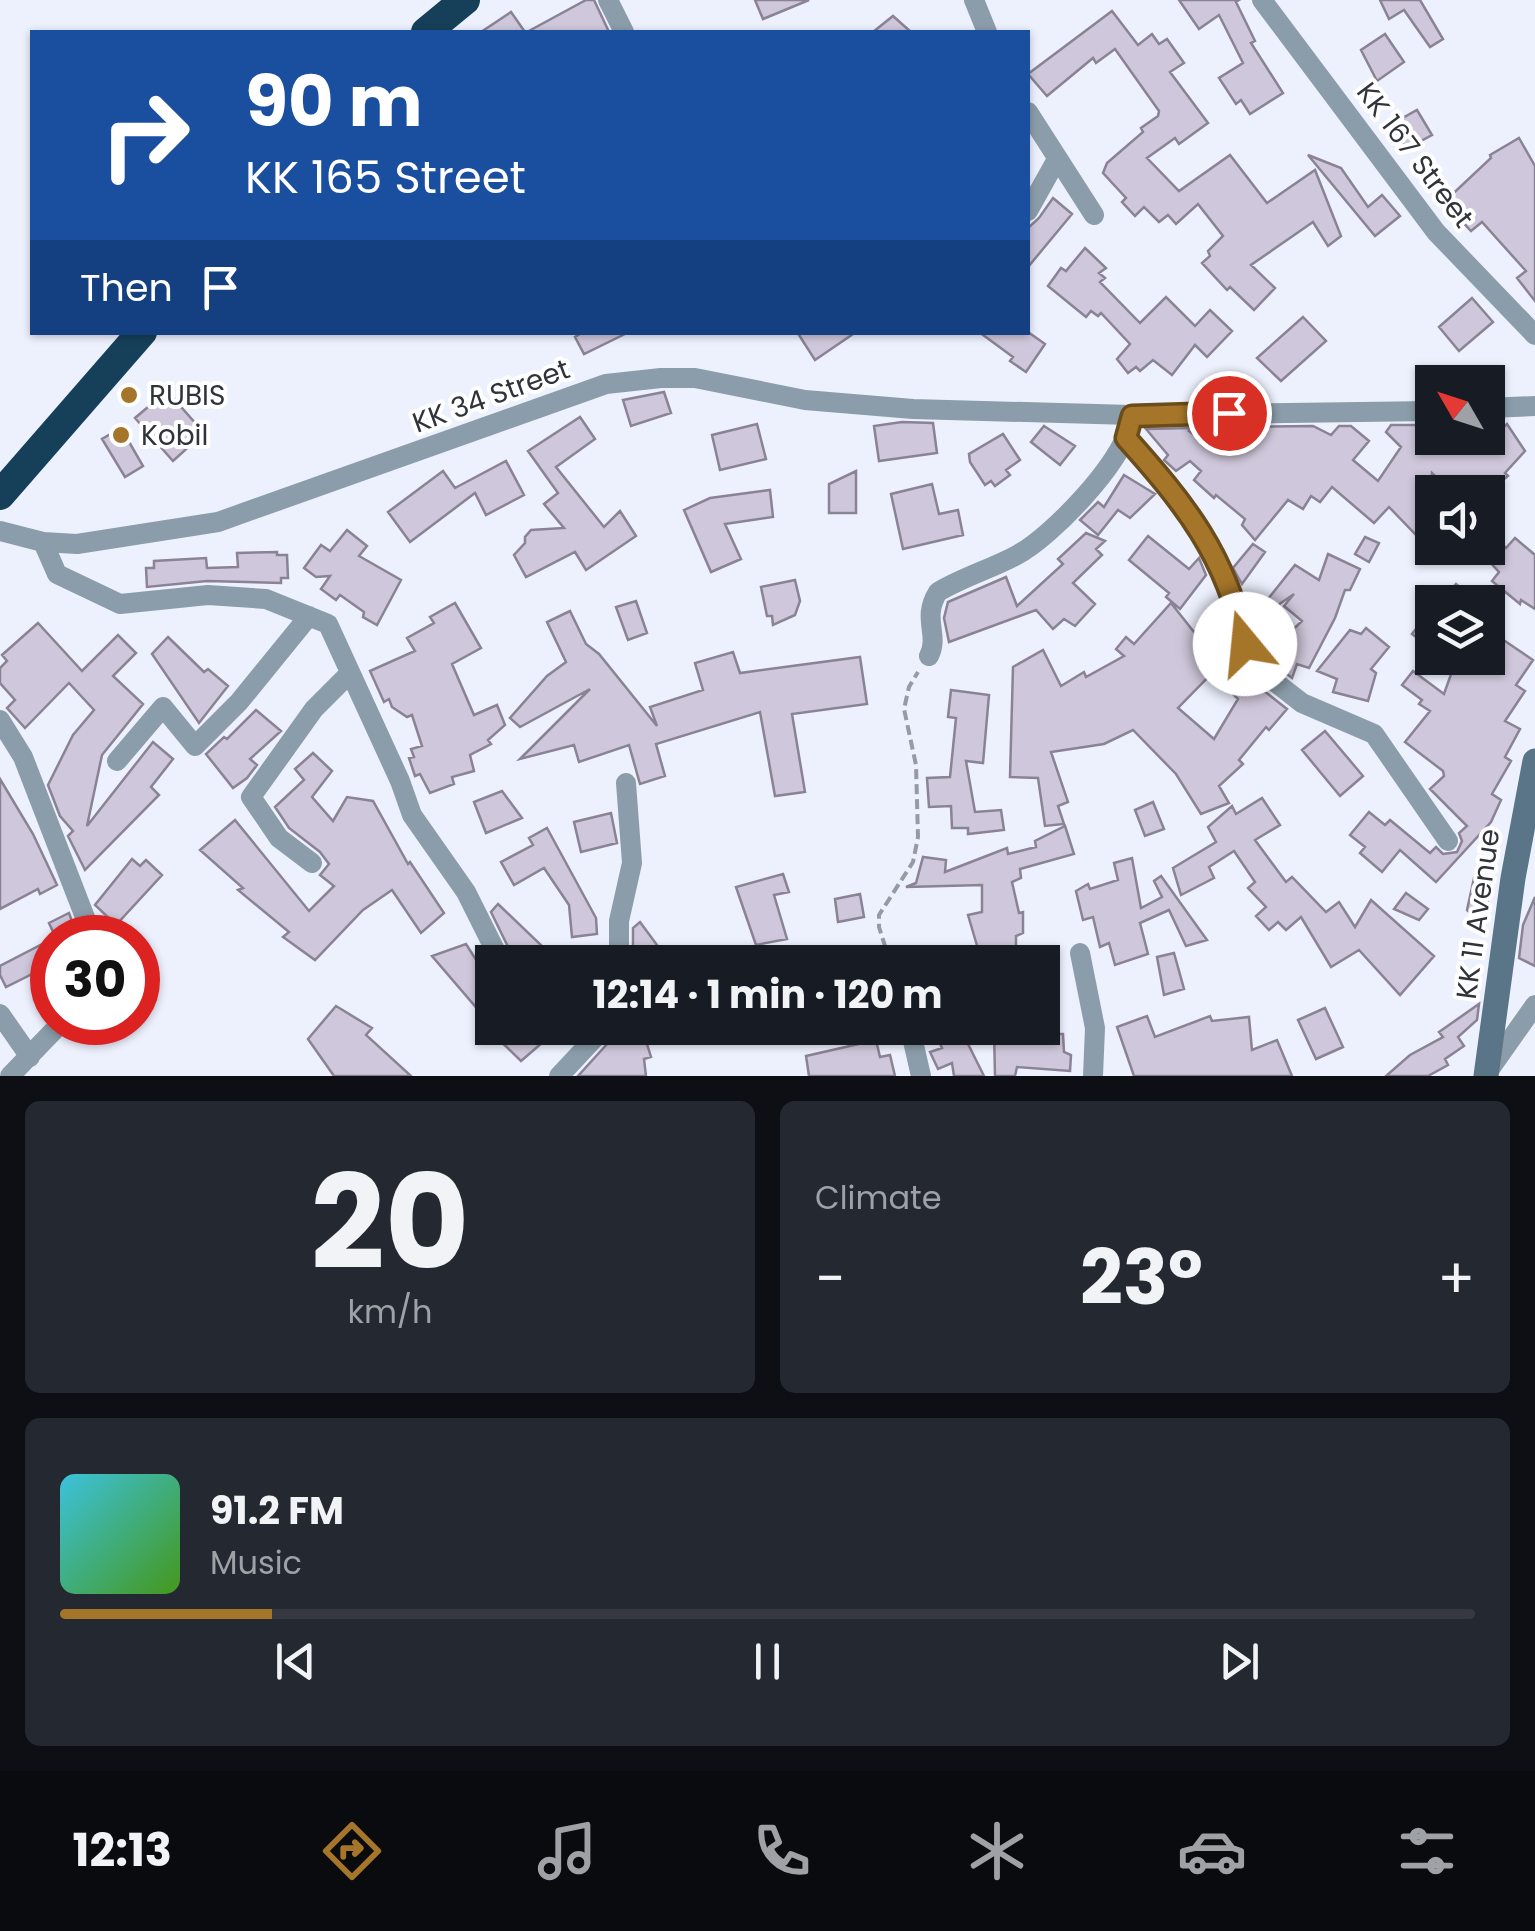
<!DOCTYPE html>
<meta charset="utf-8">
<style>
body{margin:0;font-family:Poppins,sans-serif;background:#242831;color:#f1f3f6;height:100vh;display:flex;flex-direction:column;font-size:38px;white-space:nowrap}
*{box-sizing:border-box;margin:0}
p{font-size:32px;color:#9ea1a6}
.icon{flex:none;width:55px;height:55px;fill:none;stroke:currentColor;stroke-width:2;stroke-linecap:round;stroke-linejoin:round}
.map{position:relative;height:1076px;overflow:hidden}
.panel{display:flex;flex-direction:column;gap:25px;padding:25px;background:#0d0f14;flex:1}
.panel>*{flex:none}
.banner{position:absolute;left:30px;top:30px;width:1000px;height:305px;border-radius:0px;box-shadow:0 2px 8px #0004;background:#1a4fa0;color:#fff;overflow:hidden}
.needle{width:65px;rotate:309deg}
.fabs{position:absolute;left:1415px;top:365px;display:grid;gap:20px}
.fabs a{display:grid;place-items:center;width:90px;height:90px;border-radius:0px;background:#171b24;box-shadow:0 2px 8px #0004;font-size:50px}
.speed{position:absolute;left:30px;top:915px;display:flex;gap:20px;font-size:50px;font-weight:700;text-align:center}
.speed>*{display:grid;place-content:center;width:130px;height:130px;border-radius:50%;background:#171b24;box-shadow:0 2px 8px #0004;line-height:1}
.speed .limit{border:15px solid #d22;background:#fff;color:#111}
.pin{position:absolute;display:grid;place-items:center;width:85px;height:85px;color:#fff;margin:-42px;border:5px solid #fff;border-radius:50%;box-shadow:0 2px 10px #0007}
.me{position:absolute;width:110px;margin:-55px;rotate:343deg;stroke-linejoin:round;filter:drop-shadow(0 0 8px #0008)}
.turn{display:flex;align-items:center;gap:35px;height:210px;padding:0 50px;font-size:45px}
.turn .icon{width:130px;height:130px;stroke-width:2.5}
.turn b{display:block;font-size:70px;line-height:85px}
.then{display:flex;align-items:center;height:95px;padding:0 50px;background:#0003;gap:20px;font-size:38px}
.big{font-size:75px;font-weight:700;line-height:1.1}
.panel .card{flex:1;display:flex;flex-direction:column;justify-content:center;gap:15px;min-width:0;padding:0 35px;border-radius:15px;background:#242831}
.panel .dial{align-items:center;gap:0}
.dial b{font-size:130px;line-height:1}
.song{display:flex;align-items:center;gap:30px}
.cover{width:120px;height:120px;border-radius:15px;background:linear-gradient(135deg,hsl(190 70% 55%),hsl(100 70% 35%))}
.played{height:10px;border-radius:5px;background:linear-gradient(90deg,#a57529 15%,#363941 15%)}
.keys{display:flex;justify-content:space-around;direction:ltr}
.heat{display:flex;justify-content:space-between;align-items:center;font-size:55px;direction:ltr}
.panel .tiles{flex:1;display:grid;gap:25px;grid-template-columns:1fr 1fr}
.card:last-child{grid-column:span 2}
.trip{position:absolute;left:475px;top:945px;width:585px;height:100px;border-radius:0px;background:#171b24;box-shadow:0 2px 8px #0004;font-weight:700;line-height:100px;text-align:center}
.tab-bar{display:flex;height:160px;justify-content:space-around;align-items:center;background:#090b0e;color:#9ea1a6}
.tab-bar .icon{width:70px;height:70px}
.tab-bar .on{color:#a57529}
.tab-bar b{font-size:45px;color:#f1f3f6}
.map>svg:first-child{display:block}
</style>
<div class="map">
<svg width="1535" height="1076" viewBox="0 0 1535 1076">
<rect width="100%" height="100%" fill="#edf1fe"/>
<path fill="#cfc7db" stroke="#8a8295" stroke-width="2.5" d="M 586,0 L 594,0 L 609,32 L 527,32 Z
M 755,0 L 809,0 L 763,19 Z
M 1179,0 L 1239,0 L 1236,2 L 1255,41 L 1251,43 L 1283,93 L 1250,114 L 1241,100 L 1236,104 L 1219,78 L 1243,63 L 1219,15 L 1199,29 Z
M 1380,0 L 1420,0 L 1443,39 L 1430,47 L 1404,10 L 1389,19 Z
M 1112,11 L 1138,45 L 1152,34 L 1159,44 L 1167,39 L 1184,63 L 1170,72 L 1208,123 L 1179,144 L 1175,138 L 1147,158 L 1179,191 L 1230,155 L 1267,203 L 1315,170 L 1341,236 L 1328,246 L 1313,222 L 1251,265 L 1275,288 L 1254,310 L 1230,287 L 1227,290 L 1202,263 L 1210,256 L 1208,251 L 1223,236 L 1198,204 L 1176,224 L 1168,215 L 1159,222 L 1144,207 L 1135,216 L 1122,202 L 1126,198 L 1103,173 L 1107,163 L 1143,132 L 1141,128 L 1158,116 L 1159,111 L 1115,49 L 1096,63 L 1093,58 L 1047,96 L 1028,74 Z
M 511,12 L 525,32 L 481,32 Z
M 893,16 L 911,32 L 873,32 Z
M 1385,34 L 1404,62 L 1377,81 L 1361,50 Z
M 1417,110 L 1432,135 L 1406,149 L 1392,124 Z
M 1519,138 L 1535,166 L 1535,301 L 1517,278 L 1526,271 L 1482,222 L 1471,231 L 1444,202 L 1491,158 L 1490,155 Z
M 1308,155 L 1341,168 L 1368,207 L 1382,195 L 1400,216 L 1375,236 Z
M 1053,198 L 1072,214 L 1028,267 L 1028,228 L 1039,218 Z
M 1085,248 L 1106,268 L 1099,273 L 1105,278 L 1100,282 L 1140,323 L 1166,297 L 1195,326 L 1210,310 L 1232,331 L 1207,357 L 1195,345 L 1172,375 L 1153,360 L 1140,371 L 1136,367 L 1128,373 L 1117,359 L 1130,344 L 1101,313 L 1098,316 L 1091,311 L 1086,317 L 1048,286 L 1061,268 L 1066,271 Z
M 1472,298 L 1493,322 L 1459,351 L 1439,327 Z
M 1303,317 L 1326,341 L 1281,381 L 1257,358 Z
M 583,332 L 629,332 L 584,354 L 575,337 Z
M 797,332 L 856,332 L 815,360 Z
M 979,332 L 1028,332 L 1045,344 L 1026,372 L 1010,361 L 1013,357 Z
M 167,391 L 204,433 L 173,461 L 135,418 Z
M 664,392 L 671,413 L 631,426 L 623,400 Z
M 580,417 L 595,439 L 556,467 L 604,527 L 620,511 L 636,536 L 586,570 L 575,552 L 526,577 L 514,555 L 525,543 L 525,537 L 531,530 L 564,528 L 544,504 L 558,493 L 528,451 Z
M 902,422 L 933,423 L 937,453 L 879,461 L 874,426 Z
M 757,424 L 766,459 L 720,470 L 712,435 Z
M 1507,424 L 1525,451 L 1505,473 L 1508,476 L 1488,492 L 1453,492 L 1432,473 L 1432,521 L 1417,536 L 1389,507 L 1374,523 L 1332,487 L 1320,502 L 1311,496 L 1303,509 L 1288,500 L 1255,540 L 1242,525 L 1245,519 L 1216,495 L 1214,498 L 1194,480 L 1201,471 L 1190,461 L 1176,471 L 1164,460 L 1168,455 L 1146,429 L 1193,428 L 1189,431 L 1218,452 L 1240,427 L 1313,426 L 1331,435 L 1339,426 L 1351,426 L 1369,441 L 1353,460 L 1378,481 L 1401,447 L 1386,432 L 1391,425 L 1431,425 L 1432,438 L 1488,438 L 1488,425 L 1496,434 Z
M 1044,426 L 1075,446 L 1060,465 L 1031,442 Z
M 121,428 L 143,466 L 125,477 L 102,439 Z
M 1003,434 L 1020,460 L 1006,470 L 1010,475 L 995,486 L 991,481 L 985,485 L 970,462 L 969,454 Z
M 506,461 L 524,495 L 486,515 L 475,493 L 410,542 L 388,512 L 443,471 L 455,488 Z
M 856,471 L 856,513 L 829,513 L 829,484 Z
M 1124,475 L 1155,494 L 1130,518 L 1118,510 L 1098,535 L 1080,520 L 1098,502 L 1104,507 Z
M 932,484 L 939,514 L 958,510 L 963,535 L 903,549 L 891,494 Z
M 770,490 L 773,517 L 725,524 L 741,559 L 711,572 L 684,510 L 710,498 Z
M 347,530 L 367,546 L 359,556 L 401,580 L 377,625 L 363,617 L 364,612 L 340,595 L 336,600 L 321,589 L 330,576 L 316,577 L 304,568 L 321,545 L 330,551 Z
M 1086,533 L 1105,541 L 1096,549 L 1102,555 L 1073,583 L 1095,604 L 1075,626 L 1064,619 L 1053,629 L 1036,610 L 949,642 L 944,618 L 948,602 L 1006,577 L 1017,606 L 1063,564 L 1058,559 Z
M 1148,536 L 1189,569 L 1199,558 L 1206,575 L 1180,609 L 1166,597 L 1169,593 L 1129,560 Z
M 1365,537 L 1379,543 L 1369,562 L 1355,554 Z
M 1515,538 L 1535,555 L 1535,609 L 1521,600 L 1520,604 L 1492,581 L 1499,572 L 1488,560 L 1503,545 L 1506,548 Z
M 1253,544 L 1265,552 L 1242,584 L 1233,568 Z
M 277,552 L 277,555 L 287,555 L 288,578 L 281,578 L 281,583 L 207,581 L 147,587 L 146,568 L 154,568 L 154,561 L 206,558 L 207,568 L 238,567 L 237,553 Z
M 1328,554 L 1360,569 L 1350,590 L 1345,590 L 1335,618 L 1309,668 L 1297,664 L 1292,678 L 1278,667 L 1289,643 L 1283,639 L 1302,621 L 1284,606 L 1294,594 L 1259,618 L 1256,614 L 1295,565 L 1319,580 Z
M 795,580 L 800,601 L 795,615 L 773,625 L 772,616 L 767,616 L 761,587 Z
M 1456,584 L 1478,602 L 1440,602 Z
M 636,601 L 647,633 L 628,640 L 616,607 Z
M 455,603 L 481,648 L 452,664 L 474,715 L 497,705 L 505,725 L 488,740 L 491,744 L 470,755 L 474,771 L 452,777 L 454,784 L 430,793 L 420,774 L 415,776 L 409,758 L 414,757 L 411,749 L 422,746 L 412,715 L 407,717 L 392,707 L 389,699 L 384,702 L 370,671 L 415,651 L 407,638 L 434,623 L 430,617 Z
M 1171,603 L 1194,632 L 1215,617 L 1229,637 L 1200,657 L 1215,670 L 1178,708 L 1214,739 L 1238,699 L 1222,683 L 1237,665 L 1254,683 L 1287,709 L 1269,730 L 1266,727 L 1239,760 L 1243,764 L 1219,786 L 1229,803 L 1201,814 L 1176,774 L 1133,730 L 1104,744 L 1051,752 L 1068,802 L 1058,806 L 1064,824 L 1045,826 L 1038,778 L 1010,777 L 1013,667 L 1043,650 L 1061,686 L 1084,672 L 1086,677 L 1124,656 L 1116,649 L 1126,637 L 1134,644 Z
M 1432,608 L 1432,649 L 1412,634 Z
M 570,611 L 586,644 L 599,654 L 657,726 L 650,707 L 703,690 L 695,663 L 733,652 L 740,673 L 860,657 L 867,704 L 792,714 L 805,792 L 775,796 L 760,712 L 656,744 L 665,776 L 640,784 L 629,745 L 579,762 L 574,745 L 520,759 L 590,689 L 520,727 L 510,718 L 547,676 L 566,662 L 547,622 Z
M 38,623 L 82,671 L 118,635 L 136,653 L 113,676 L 143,704 L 102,755 L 87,826 L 153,742 L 173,759 L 151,787 L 159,795 L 85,870 L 68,836 L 73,831 L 60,816 L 48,785 L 73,735 L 94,710 L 69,683 L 25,728 L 7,708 L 15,700 L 0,683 L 0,668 L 7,661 L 2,655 Z
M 1366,628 L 1389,647 L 1371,669 L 1376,673 L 1368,701 L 1333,692 L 1337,679 L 1317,671 L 1350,630 L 1361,634 Z
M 1493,633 L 1533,660 L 1516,685 L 1525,691 L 1505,721 L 1520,729 L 1505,757 L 1511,761 L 1492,794 L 1501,800 L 1491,822 L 1436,882 L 1400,850 L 1382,872 L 1360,853 L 1365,847 L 1350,835 L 1369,812 L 1385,825 L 1390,820 L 1430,853 L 1436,847 L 1443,854 L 1457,852 L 1462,841 L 1459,833 L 1467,826 L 1430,789 L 1444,776 L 1443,771 L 1405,742 L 1430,711 L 1419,704 L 1422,700 L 1402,685 L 1413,671 L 1444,694 L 1455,663 L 1460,658 L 1488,658 Z
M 168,637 L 204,672 L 208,669 L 228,686 L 199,723 L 152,654 Z
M 951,690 L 989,695 L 983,763 L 966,761 L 975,812 L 1001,810 L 1004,830 L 968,834 L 968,828 L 952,828 L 951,806 L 929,807 L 927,778 L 950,777 L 956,718 L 948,717 Z
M 256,710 L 281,731 L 250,759 L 257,765 L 247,778 L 233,788 L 206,754 L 224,737 L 227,739 Z
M 1325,731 L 1363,776 L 1340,796 L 1302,750 Z
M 313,753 L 332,771 L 312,797 L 333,821 L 347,797 L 373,801 L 408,864 L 410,862 L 444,913 L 421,933 L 392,890 L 363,910 L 315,960 L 283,937 L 289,932 L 238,890 L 243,888 L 200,850 L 235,820 L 309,911 L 334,886 L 320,875 L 329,864 L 320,852 L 289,828 L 275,807 L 304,780 L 295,769 Z
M 0,779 L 33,834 L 57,885 L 40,894 L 38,889 L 0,909 Z
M 502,791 L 522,818 L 486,833 L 474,802 Z
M 1262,798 L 1280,825 L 1255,840 L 1286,882 L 1292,877 L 1326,912 L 1339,902 L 1355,927 L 1371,900 L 1434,956 L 1400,995 L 1359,950 L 1331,967 L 1301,917 L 1286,930 L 1278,922 L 1269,930 L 1256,916 L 1266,907 L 1248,888 L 1255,882 L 1234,851 L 1209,867 L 1214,878 L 1181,895 L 1173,868 L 1216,842 L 1208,827 L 1232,806 L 1236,814 Z
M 1153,802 L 1164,829 L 1145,836 L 1135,810 Z
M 611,813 L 617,843 L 581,852 L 574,822 Z
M 1065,826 L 1074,854 L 1020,869 L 1021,878 L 1012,882 L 1019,913 L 1023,912 L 1023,933 L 1016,936 L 1016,949 L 1007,953 L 981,959 L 968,915 L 982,912 L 982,885 L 906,887 L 916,883 L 923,857 L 946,860 L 945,872 L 1007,848 L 1008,854 L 1036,847 L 1035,841 Z
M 547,828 L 596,918 L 597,934 L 572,937 L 569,905 L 544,868 L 514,885 L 501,862 L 533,845 L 529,838 Z
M 1132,858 L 1141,908 L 1162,897 L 1154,881 L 1161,876 L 1207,940 L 1186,946 L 1169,910 L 1140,923 L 1148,954 L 1115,965 L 1109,943 L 1100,947 L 1093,917 L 1083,920 L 1076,891 L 1088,884 L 1090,889 L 1118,880 L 1114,863 Z
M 132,859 L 140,866 L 146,860 L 162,875 L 116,925 L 95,905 Z
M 783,874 L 789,892 L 774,895 L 787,939 L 756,945 L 736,887 Z
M 1474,878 L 1492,882 L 1482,924 L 1467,910 Z
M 1406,893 L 1428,909 L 1419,920 L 1394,909 Z
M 860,894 L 864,917 L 838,922 L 835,899 Z
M 1535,897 L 1535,966 L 1519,958 L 1523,925 Z
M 498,904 L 542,946 L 519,962 L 515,961 L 491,912 Z
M 69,913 L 78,938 L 56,938 L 49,923 Z
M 640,922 L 657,945 L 640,959 L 633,949 L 633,928 Z
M 52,939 L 52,964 L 6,987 L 0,975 L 0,966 Z
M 466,944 L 492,985 L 492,1026 L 432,956 Z
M 1174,953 L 1184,989 L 1164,995 L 1157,957 Z
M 1479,1004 L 1477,1020 L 1458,1037 L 1464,1046 L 1445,1059 L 1448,1065 L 1428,1076 L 1386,1076 L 1410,1055 L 1443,1037 L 1439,1032 Z
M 336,1006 L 372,1028 L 366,1035 L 411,1076 L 334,1076 L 308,1039 Z
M 1325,1008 L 1343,1047 L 1316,1059 L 1298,1020 Z
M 1147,1016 L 1155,1037 L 1210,1016 L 1212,1021 L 1249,1017 L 1252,1050 L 1277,1040 L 1292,1076 L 1134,1076 L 1117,1027 Z
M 487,1028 L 532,1028 L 543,1042 L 521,1061 Z
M 619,1028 L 642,1028 L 651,1057 L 644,1059 L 646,1076 L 578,1076 L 608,1043 L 623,1038 Z
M 933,1028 L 952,1028 L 957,1040 L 965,1038 L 984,1076 L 954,1076 L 952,1063 L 938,1069 L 930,1052 L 942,1048 Z
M 994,1028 L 1025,1028 L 1048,1034 L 1063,1034 L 1064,1052 L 1071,1055 L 1070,1071 L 1017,1067 L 1015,1076 L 995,1076 Z
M 876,1040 L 880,1057 L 890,1055 L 895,1076 L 809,1076 L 806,1056 Z"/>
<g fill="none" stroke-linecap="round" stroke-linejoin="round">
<path stroke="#979aa5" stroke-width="4" stroke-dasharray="10 5" stroke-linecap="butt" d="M 890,962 L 879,927 L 879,915 L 913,862 L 918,837 L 916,765 L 904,709 L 909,687 L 918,672"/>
<path stroke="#8b9daa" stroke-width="20" d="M 608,0 L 624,32
M 974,0 L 987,32
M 1262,0 L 1436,232 L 1535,335
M 1028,112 L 1094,215
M 1028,211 L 1057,159
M 1488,408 L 1535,406
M 1126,438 L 1178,496 L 1202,531 L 1239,616 L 1250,657 L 1262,672 L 1302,703 L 1374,734 L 1448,841
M 0,531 L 43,542 L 77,544 L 218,522 L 606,384 L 661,378 L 695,378 L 805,400 L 913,409 L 1131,415 L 1432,411
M 43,542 L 57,574 L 120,604 L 208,595 L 266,599 L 328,624 L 400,781 L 412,815 L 466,892 L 501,962
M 929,656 C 940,634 921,619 938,592 C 963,577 991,569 1017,555 C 1051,537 1120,465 1129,427
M 0,720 L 23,757 L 93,938
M 117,761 L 163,707 L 195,746 L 239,702 L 309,616
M 312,863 L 279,838 L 251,797 L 314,709 L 349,674
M 1080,953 L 1095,1028 L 1093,1076
M 619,962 L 619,921 L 632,863 L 626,783
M 0,1014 L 30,1057
M 910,1028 L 921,1076
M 1487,1073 L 1535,1005
M 10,1076 L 62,1022
M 559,1076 L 604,1028"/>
<path stroke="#5a7588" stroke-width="25" d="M 1486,1076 L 1513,878 L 1535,761"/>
<path stroke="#164059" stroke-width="30" d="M 426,32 L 465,0
M 0,495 L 142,332"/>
</g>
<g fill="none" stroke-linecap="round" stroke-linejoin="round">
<defs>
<path id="route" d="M 1229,413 L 1132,416 L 1126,438 C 1185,504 1226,555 1245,644"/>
</defs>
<use href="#route" stroke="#6b4c1b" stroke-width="25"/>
<use href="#route" stroke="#a57529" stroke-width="18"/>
</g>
<g fill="#a57529" stroke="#fff" stroke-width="4">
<circle cx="129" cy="395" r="10"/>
<circle cx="121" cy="435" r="10"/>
</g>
<g text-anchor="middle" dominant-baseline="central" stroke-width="8" stroke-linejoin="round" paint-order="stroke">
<g font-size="28" fill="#31333b" stroke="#fff">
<text transform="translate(1415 155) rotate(53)">KK 167 Street</text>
<text transform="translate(491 396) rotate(-20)">KK 34 Street</text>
<text transform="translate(1478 914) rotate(-82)">KK 11 Avenue</text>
</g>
<g font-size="28" fill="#31333b" stroke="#fff" text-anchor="start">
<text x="149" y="395">RUBIS</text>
<text x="141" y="435">Kobil</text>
</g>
</g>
</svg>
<div class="fabs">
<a><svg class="needle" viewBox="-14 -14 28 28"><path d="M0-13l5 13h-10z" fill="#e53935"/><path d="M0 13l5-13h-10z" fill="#9ea1a6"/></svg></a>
<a><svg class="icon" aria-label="sound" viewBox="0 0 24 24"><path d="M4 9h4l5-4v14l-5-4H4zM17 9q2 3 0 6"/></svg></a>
<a><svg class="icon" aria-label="layers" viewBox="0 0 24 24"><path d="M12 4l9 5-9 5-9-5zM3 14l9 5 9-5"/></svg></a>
</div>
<div class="speed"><div class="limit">30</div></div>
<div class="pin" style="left:1229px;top:413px;background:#d93025"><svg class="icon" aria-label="arrive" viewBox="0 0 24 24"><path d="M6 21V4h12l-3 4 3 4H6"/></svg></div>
<svg class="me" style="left:1245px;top:644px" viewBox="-20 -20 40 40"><circle r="19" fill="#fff"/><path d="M0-13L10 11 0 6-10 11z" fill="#a57529"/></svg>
<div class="trip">12:14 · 1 min · 120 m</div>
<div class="banner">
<div class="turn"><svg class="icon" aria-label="right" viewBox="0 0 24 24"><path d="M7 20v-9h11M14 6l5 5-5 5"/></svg><div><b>90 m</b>KK 165 Street</div></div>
<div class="then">Then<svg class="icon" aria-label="arrive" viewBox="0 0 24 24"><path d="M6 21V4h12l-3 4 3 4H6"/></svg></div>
</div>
</div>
<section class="panel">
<div class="tiles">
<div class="card dial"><b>20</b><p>km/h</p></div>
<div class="card"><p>Climate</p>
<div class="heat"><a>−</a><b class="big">23°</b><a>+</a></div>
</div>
<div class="card">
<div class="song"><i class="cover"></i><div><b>91.2 FM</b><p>Music</p></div></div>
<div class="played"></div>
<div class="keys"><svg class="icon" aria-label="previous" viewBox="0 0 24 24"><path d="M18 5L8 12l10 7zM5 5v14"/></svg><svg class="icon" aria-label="pause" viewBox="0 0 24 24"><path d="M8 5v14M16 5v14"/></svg><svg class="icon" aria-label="next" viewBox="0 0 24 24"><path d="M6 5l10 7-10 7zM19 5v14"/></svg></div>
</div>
</div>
</section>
<nav class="tab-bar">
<b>12:13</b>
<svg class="icon on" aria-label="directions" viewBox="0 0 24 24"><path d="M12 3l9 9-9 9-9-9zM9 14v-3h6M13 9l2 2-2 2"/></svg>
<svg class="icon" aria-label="music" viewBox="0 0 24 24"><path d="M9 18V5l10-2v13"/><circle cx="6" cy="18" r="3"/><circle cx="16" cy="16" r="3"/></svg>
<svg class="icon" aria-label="phone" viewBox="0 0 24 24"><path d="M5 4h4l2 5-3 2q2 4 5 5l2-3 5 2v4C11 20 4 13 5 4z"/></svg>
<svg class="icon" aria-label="climate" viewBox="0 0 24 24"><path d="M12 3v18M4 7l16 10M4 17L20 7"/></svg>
<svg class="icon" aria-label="car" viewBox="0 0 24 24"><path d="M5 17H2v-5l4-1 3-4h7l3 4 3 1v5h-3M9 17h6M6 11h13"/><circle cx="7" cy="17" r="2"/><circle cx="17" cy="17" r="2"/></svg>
<svg class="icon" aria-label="filters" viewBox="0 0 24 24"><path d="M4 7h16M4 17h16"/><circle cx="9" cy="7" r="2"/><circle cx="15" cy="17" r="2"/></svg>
</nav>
